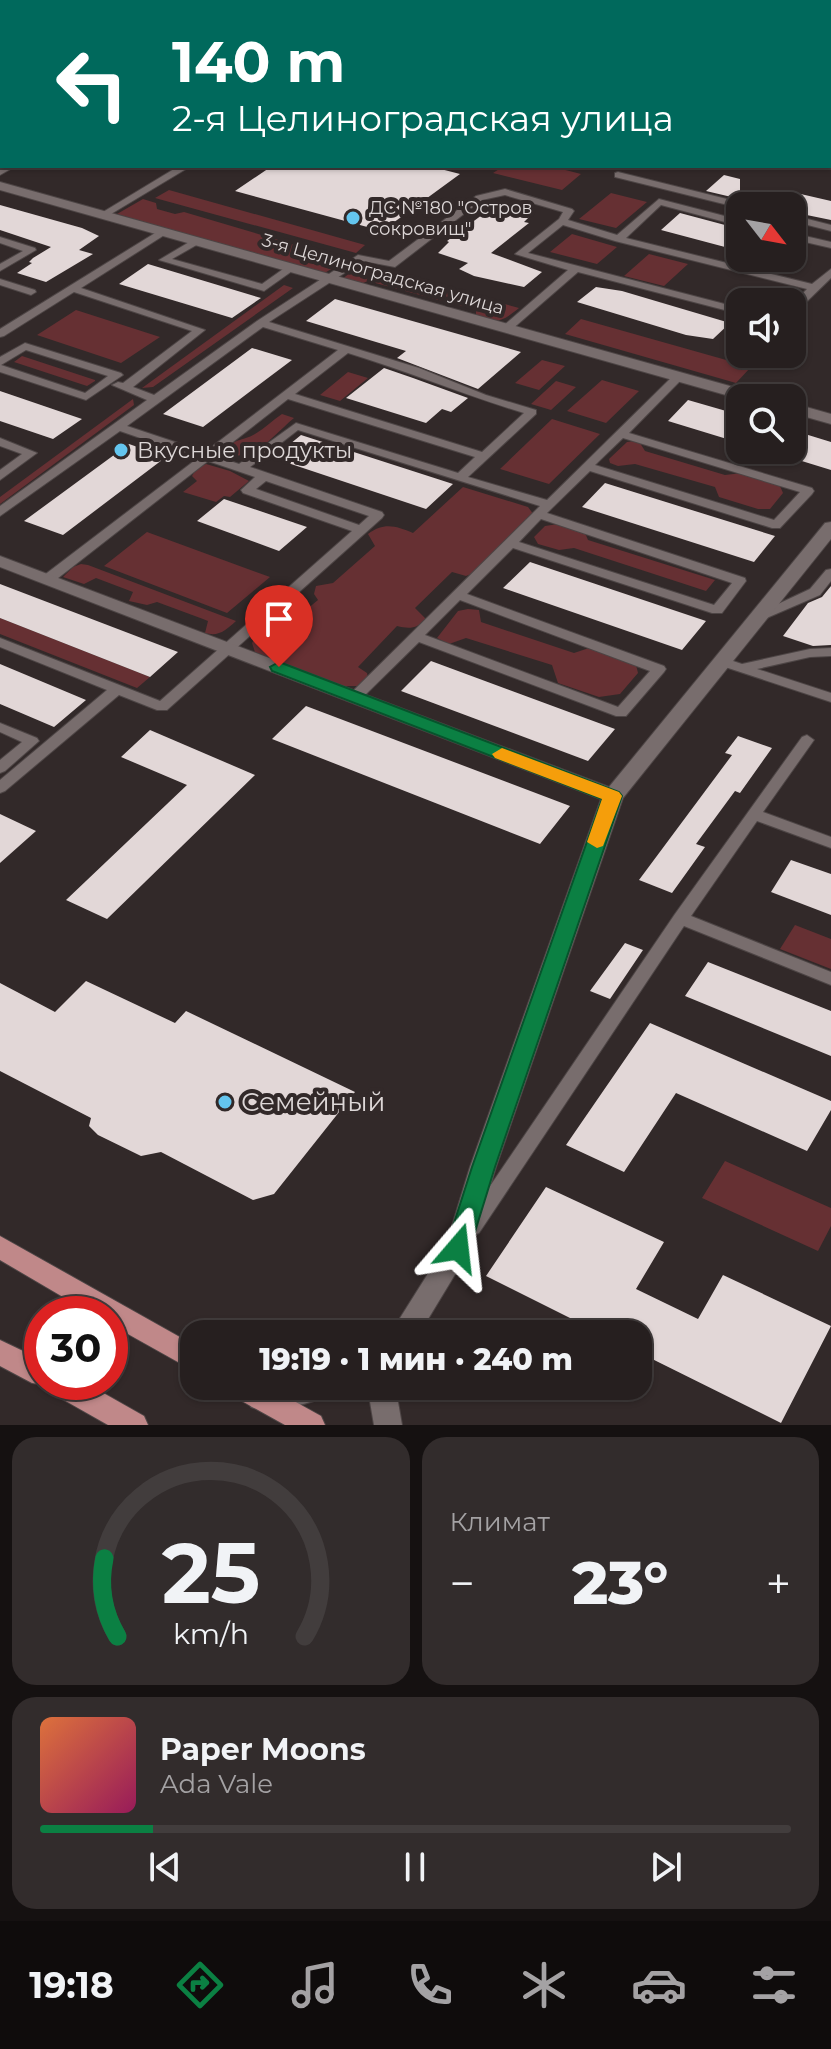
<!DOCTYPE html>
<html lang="ru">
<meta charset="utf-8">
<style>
body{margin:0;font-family:Montserrat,sans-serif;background:#322c2c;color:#f1f3f6;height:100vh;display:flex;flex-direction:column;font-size:30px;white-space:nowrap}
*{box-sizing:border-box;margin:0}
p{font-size:26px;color:#a4a2a4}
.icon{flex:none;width:44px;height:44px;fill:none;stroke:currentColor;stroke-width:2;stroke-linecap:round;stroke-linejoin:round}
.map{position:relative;height:1425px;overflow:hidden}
.sheet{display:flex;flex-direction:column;gap:12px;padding:12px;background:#151111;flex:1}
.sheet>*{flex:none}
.guide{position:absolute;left:0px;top:0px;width:832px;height:168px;box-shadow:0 2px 6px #0004,0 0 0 2px #423d3d;background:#00695c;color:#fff;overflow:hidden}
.needle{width:52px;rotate:121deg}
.controls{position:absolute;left:726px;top:192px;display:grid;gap:16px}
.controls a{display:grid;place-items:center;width:80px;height:80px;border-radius:16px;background:#261f1f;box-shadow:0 2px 6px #0004,0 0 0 2px #423d3d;font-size:40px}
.speed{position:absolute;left:24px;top:1296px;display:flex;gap:16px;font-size:40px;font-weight:700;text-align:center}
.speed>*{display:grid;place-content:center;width:104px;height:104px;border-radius:50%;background:#261f1f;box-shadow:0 2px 6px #0004,0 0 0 2px #423d3d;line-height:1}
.speed .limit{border:12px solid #d22;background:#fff;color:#111}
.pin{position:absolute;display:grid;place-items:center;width:68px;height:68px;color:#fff;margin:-82px -34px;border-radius:50% 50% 50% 0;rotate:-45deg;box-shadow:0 0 8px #0007}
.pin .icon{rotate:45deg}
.me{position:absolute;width:88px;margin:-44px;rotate:17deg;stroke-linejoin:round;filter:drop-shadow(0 0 6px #0008)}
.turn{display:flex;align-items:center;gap:28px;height:168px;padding:0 40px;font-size:36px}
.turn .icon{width:104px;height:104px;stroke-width:2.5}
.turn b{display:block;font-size:56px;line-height:68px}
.big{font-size:60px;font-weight:800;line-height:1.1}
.sheet .tile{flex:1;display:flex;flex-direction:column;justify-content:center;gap:12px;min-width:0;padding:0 28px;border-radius:24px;background:#322c2c}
.sheet .dial{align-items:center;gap:0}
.dial svg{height:208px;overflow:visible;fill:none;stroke:#423d3d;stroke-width:7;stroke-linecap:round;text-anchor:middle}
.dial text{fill:#f1f3f6;stroke:none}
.song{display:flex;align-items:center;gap:24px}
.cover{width:96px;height:96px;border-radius:12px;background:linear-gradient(135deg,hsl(20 70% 55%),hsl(330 70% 35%))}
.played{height:8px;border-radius:4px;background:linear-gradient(90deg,#0b8043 15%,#423d3d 15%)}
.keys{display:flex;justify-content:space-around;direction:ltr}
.heat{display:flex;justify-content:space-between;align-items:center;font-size:44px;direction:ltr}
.sheet .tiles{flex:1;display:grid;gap:12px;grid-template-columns:1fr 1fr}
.tile:last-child{grid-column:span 2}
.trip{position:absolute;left:180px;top:1320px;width:472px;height:80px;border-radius:24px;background:#261f1f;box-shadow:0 2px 6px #0004,0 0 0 2px #423d3d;font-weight:800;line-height:80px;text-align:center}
.menu{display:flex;height:128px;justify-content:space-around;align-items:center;background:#0f0c0c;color:#a4a2a4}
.menu .icon{width:56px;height:56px}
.menu .current{color:#0b8043}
.menu b{font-size:36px;color:#f1f3f6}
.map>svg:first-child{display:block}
</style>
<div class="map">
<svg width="831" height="1425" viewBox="0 0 831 1425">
<rect width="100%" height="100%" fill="#322929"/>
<path fill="#663033" d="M 504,166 L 550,166 L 581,174 L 562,190 L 493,173 Z
M 169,190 L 365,245 L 356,253 L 155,198 Z
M 611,193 L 647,202 L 616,228 L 579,219 Z
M 143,199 L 156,203 L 157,209 L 175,214 L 184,212 L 346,260 L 323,274 L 117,214 Z
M 572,234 L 617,247 L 597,264 L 550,252 Z
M 649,254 L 688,264 L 664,286 L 624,276 Z
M 370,267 L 519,308 C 503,321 497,324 476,318 L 476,310 L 368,281 L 358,285 L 341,280 L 356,268 Z
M 284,285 L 293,288 L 153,387 L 142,388 Z
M 76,310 L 160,337 L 121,363 L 37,335 Z
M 581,319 L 751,367 L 736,383 L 565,334 Z
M 22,356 L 95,380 L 95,381 L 87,386 L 14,362 Z
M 542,360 L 565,366 L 539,390 L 515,383 Z
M 348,372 L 368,378 L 340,401 L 320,395 Z
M 602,380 L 639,391 L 606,423 L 567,411 Z
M 556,381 L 576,387 L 551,410 L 531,404 Z
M 133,399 L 134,405 L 0,504 L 0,497 Z
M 282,414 L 294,418 C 272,436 254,464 224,453 C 233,437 242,442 255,434 C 265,428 273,420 282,414 Z
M 552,419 L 600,434 L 549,484 L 500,469 Z
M 634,441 L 640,443 L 645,451 L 725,475 L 742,473 L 780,486 L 783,493 L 770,509 L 758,509 L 719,497 L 715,487 L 635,464 L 618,466 L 610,463 L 609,459 L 627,442 Z
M 206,464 L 230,471 L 249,481 L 230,497 L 224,496 L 216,502 L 183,492 L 197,481 L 192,476 L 196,469 Z
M 463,487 L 528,507 L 534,515 L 476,572 L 466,576 L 452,572 L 415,608 L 426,619 C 417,629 409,629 397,626 L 358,667 L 367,673 L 368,678 L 358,686 L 343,686 L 255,652 L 252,643 L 256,636 L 290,623 L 318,600 L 314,594 L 316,586 L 333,583 L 375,546 L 368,534 C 384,522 396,526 413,533 Z
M 558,524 L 585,533 L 588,540 L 715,580 L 706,591 L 574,548 L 559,550 L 538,544 L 534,537 L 545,526 Z
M 147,532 L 270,577 L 227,613 L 104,566 Z
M 81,564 L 88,565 L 236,621 C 226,630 219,637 205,633 L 208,621 L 203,619 L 157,602 L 147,605 L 129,601 L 133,592 L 96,578 L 84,584 L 63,577 L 73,567 Z
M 468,609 L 479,610 L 481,622 L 574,653 L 589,648 L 636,665 L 638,673 L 620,694 L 599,697 L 558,683 L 552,665 L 466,638 L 449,644 L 437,638 L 458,611 Z
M 0,618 L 150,677 L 137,688 L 0,634 Z
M 795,925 L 831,939 L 831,969 L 780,949 Z
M 725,1161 L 831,1208 L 831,1226 L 818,1251 L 702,1198 Z"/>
<path fill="#e2d7d7" d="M 272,166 L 374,166 L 389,170 L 395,166 L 429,166 L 460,174 L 382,231 L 235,191 Z
M 724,175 L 740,179 L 740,199 L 706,191 Z
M 792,192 L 831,201 L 831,220 L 792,212 Z
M 503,204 L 534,212 L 524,222 L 529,223 L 491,253 L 542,272 L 524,287 L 474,276 L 459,269 L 468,263 L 438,253 L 449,242 L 447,241 L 486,212 Z
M 0,205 L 82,228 L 99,236 L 79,250 L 93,254 L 46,282 L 17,273 L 32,263 L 29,262 L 33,258 L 51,247 L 0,230 Z
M 680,213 L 740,229 L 740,251 L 661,230 Z
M 148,264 L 261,298 L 232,318 L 119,284 Z
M 596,287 L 622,291 L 730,323 L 713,339 L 686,335 L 577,302 Z
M 335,299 L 521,352 L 478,389 L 397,358 L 406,351 L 306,321 Z
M 252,348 L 292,360 L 203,427 L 163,414 Z
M 384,368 L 413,378 L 468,398 L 451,412 L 442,409 L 426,423 L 346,398 Z
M 0,391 L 82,419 L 53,439 L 0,421 Z
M 688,400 L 740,415 L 740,443 L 668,421 Z
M 792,430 L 831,442 L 831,470 L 792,458 Z
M 301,435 L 453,484 L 426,509 L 273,458 Z
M 129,444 L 166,457 L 63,535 L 24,521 Z
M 605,483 L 775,536 L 754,562 L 582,507 Z
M 224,499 L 307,527 L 279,551 L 197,521 Z
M 530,562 L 706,621 L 682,650 L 503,588 Z
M 0,584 L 178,652 L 150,677 L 0,618 Z
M 831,586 L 831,645 L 813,646 L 783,636 L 808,603 L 822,597 Z
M 431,661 L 615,729 L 588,761 L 401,691 Z
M 0,664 L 86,700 L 54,727 L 0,704 Z
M 306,706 L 570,806 L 540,844 L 272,739 Z
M 150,730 L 255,775 L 107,919 L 66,900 L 187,785 L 121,757 Z
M 738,736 L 772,748 L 740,793 L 735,791 L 696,844 L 705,847 L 672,893 L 639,880 L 732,755 L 725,753 Z
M 0,814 L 36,831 L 0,863 Z
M 791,860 L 831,874 L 831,915 L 771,892 Z
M 625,943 L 643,950 L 610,999 L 590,991 Z
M 708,962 L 831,1011 L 831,1056 L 685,996 Z
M 86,981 L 175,1023 L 186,1011 L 355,1092 L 274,1194 L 253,1200 L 161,1152 L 141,1156 L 98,1135 L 89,1126 L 91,1118 L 0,1071 L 0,983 L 55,1012 Z
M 650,1023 L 831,1101 L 831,1110 L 807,1151 L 676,1093 L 624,1172 L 566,1145 Z
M 546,1187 L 664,1242 L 636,1289 L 698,1319 L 723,1275 L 831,1326 L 781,1423 L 638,1352 L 638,1334 L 602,1334 L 486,1276 Z"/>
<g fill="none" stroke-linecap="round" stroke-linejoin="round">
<defs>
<path id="lane" d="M 0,78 L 2,78 L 2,84 L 0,84 Z
M 0,111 L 2,111 L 2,117 L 0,117 Z
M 4,166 L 16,166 L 0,175 L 0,168 Z
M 179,166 L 191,166 L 106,217 L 98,215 Z
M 618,172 L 747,204 L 749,206 L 740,206 L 740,208 L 615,177 L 615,173 Z
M 505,189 L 572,209 L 574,211 L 568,220 L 617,235 L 659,199 L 740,220 L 740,226 L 661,205 L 626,238 L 812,284 L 831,269 L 831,278 L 796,312 L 792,313 L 792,304 L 807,289 L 615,241 L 563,225 L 528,253 L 740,308 L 740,314 L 578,272 L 510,331 L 502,331 L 502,327 L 568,270 L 515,254 L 559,219 L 563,212 L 505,195 L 482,200 L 395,267 L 363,261 L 269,322 L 419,368 L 486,395 L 536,410 L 536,414 L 468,477 L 547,500 L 675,374 L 683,374 L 683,378 L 629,433 L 812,488 L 814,491 L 812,494 L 780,528 L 772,528 L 590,471 L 547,513 L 745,578 L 746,581 L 722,613 L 712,613 L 513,548 L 467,594 L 664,666 L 666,669 L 664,672 L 626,716 L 616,716 L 419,642 L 360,700 L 350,700 L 348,697 L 350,694 L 540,506 L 298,430 L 250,467 L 382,512 L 384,515 L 382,518 L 167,710 L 157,710 L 119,695 L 5,791 L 0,793 L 0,780 L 107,690 L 0,647 L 0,638 L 160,701 L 352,531 L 243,493 L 241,490 L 255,477 L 208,461 L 53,582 L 43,582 L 42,579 L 43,576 L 198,458 L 120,431 L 0,516 L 0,506 L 147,400 L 112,385 L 118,382 L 123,383 L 192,331 L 74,292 L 4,336 L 0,337 L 0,329 L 160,230 L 166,230 L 166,234 L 81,288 L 205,330 L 133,387 L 154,395 L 257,321 L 358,255 L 389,261 L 476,196 ZM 263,327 L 338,350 L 205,452 L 127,426 ZM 348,353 C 407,371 464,395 524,413 L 482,452 L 295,394 ZM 288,399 L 475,457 L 458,473 L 296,423 L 239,464 L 215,456 ZM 623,438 L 800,492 L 774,520 L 595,465 ZM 266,481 L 369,516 L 359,525 L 256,489 ZM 541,519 L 732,583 L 714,605 L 519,542 ZM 460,600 L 650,671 L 618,707 L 425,635 Z
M 792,215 L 831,225 L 831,231 L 792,221 Z
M 792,233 L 831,242 L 831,248 L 792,239 Z
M 0,237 L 35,248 L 36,250 L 0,271 L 0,264 L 23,251 L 0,243 Z
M 196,238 L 200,239 L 200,243 L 172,259 L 262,284 L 286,267 L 295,269 L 264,291 L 159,260 Z
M 0,279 L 35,290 L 36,292 L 31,295 L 0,285 Z
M 25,343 L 121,373 L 123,375 L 86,400 L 0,372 L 0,357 ZM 26,350 L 108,376 L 85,393 L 1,365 Z
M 744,354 L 755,354 L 747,363 L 739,363 L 738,361 Z
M 0,438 L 37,453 L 0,480 L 0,470 L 22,454 L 0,446 Z
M 831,569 L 831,581 L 820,595 L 762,620 L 757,621 L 750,617 L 810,589 L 826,570 Z
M 831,648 L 831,656 L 810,657 L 757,669 L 831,693 L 831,702 L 716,664 L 714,661 L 721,657 L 742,664 L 810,649 Z
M 0,723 L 37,738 L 39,741 L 5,771 L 0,773 L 0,760 L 22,742 L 0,732 Z
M 807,735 L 814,740 L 763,812 L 831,837 L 831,848 L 757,821 L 691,916 L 831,972 L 831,985 L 684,926 L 479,1233 L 472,1236 L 465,1233 L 463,1228 L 465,1223 L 675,914 L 802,737 Z"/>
<path id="street" d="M 56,0 L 70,0 L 54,2 Z
M 0,182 L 762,395 L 764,398 L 740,399 L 0,190 Z
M 792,403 L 831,414 L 831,424 L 792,413 Z
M 831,522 L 831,539 L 623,798 L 496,1167 L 471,1248 L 419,1334 L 390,1334 L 446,1245 L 470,1167 L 601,799 L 0,567 L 0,556 L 609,787 L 825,523 Z
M 259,1386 L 335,1386 L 331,1395 C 310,1403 272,1415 251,1407 L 247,1398 L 251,1389 Z
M 372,1386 L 400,1386 L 397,1396 L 402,1425 L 374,1425 L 369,1396 Z"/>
<path id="primary" d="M 0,1236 L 194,1345 L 194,1371 L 110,1324 L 110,1314 L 92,1314 L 0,1260 Z
M 0,1340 L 42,1360 L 42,1382 L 84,1382 L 144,1416 L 148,1425 L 108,1425 L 48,1391 L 45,1385 L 32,1383 L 0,1366 Z
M 227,1386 L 267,1386 L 321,1416 L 325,1425 L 285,1425 L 231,1395 Z"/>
</defs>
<use href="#lane" stroke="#4d4545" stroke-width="2"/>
<use href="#street" stroke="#4d4545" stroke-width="2"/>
<use href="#primary" stroke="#4d4545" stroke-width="2"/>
<use href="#lane" fill="#786d6d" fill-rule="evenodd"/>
<use href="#street" fill="#786d6d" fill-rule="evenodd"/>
<use href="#primary" fill="#c08889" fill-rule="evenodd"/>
</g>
<path fill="#0b8043" stroke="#07532c" stroke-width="2" d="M 279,662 L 619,792 L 622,796 L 495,1167 L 470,1248 L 467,1255 L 458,1258 L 450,1255 L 446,1248 L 472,1167 L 602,799 L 272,671 L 270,667 Z"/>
<path fill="#f59e0b" d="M 502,748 L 619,792 L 622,796 L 603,846 L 597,848 L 587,842 L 602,799 L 495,758 L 492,754 Z"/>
<g fill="#64c5ee" stroke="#322929" stroke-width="3">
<circle cx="353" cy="218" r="8"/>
<circle cx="121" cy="450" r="8"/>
<circle cx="225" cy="1102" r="8"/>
</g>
<g text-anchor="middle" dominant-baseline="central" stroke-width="8" stroke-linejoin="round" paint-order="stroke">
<g font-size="18" fill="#ddd7d7" stroke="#322929" text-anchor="start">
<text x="369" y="208">ДС №180 "Остров<tspan x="369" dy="21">сокровищ"</tspan></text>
</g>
<g font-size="18" fill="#ddd7d7" stroke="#322929">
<text transform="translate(383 274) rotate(16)">3-я Целиноградская улица</text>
</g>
<g font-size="22" fill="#ddd7d7" stroke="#322929" text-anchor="start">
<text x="137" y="450">Вкусные продукты</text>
</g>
<g font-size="26" fill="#ddd7d7" stroke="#322929" text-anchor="start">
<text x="241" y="1102">Семейный</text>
</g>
</g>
</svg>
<div class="controls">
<a><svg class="needle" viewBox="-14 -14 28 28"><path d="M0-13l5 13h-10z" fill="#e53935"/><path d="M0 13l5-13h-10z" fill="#a4a2a4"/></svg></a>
<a><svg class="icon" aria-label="sound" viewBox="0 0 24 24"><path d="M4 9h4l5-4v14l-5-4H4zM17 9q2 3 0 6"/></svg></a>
<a><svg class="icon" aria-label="search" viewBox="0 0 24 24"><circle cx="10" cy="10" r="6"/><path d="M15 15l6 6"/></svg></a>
</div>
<div class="speed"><div class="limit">30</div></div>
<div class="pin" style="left:279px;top:667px;background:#d93025"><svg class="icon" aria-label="arrive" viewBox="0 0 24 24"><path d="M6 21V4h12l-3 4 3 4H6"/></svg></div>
<svg class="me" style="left:458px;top:1248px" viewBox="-20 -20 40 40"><path d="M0-17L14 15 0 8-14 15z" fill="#0b8043" stroke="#fff" stroke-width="4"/></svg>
<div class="trip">19:19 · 1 мин · 240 m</div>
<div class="guide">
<div class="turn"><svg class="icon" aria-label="left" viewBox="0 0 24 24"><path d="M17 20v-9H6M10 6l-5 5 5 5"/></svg><div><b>140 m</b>2-я Целиноградская улица</div></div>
</div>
</div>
<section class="sheet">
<div class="tiles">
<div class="tile dial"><svg viewBox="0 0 100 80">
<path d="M14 69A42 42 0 1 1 86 69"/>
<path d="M14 69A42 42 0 0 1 9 39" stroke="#0b8043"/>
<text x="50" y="56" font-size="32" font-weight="700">25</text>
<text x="50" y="72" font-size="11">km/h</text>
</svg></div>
<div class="tile"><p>Климат</p>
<div class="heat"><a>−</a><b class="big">23°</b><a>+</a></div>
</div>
<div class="tile">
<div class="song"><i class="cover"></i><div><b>Paper Moons</b><p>Ada Vale</p></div></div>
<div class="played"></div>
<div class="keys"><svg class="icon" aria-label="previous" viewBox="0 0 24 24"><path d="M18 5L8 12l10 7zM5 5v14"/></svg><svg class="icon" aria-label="pause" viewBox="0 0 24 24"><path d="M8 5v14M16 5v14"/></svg><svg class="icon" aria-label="next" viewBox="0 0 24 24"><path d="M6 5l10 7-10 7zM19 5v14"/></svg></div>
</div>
</div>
</section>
<nav class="menu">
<b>19:18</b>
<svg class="icon current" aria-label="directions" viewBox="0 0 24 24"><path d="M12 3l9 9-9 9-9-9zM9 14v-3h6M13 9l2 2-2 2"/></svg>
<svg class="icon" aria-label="music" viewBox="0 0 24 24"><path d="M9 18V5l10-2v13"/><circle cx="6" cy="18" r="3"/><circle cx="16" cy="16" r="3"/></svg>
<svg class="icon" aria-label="phone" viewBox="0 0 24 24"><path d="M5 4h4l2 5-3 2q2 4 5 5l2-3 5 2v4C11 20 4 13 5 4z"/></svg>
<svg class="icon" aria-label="climate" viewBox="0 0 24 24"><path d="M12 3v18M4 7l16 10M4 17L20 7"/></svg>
<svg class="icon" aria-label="car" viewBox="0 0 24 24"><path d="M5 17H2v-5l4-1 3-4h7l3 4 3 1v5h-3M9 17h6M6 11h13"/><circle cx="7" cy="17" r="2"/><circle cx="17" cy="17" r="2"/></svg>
<svg class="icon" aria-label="filters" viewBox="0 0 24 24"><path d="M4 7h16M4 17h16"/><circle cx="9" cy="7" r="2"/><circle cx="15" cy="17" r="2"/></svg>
</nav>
